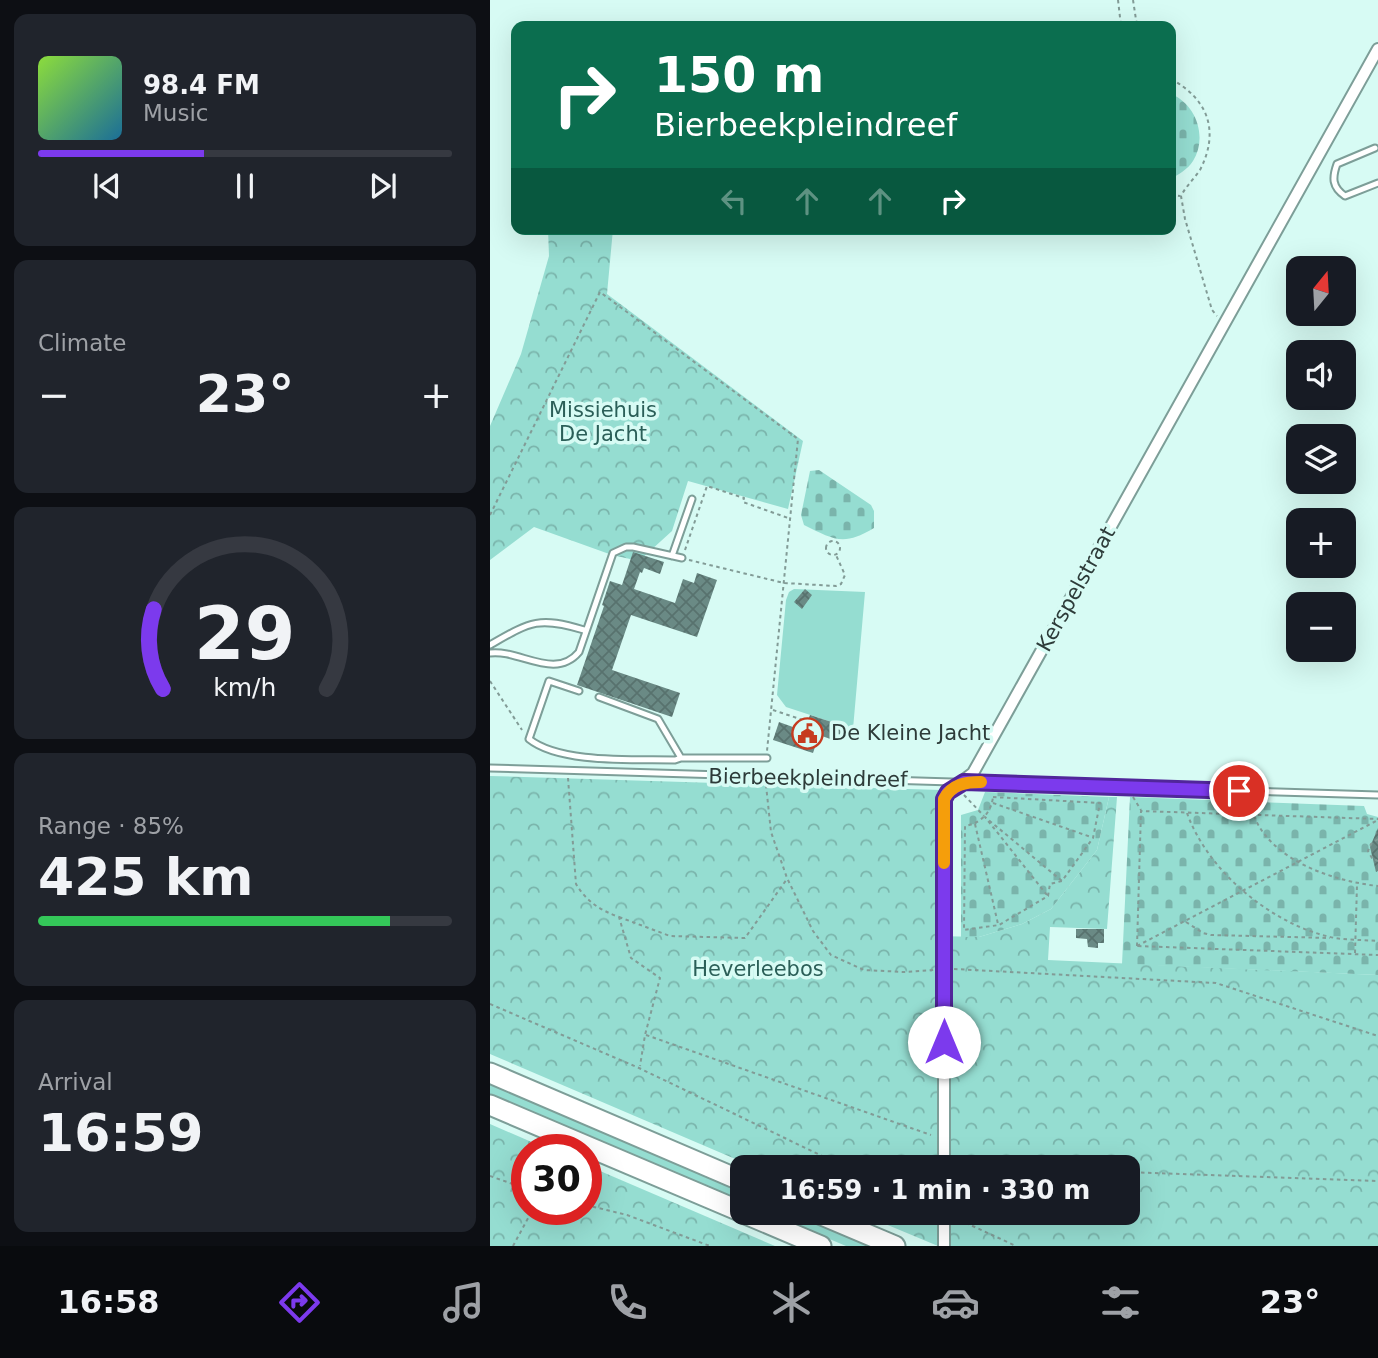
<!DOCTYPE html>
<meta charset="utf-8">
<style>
body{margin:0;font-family:"DejaVu Sans",sans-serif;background:#20242c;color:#f1f3f6;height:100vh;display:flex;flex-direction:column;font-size:26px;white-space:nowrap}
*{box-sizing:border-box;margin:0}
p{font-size:23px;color:#9ea1a6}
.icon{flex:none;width:38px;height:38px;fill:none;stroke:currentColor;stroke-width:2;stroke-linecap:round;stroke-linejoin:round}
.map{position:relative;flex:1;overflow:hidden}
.side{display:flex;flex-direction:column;gap:14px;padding:14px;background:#0d0f14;width:490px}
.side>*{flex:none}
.guide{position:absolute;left:21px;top:21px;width:665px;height:214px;border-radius:14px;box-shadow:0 7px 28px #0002;background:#0b6e4f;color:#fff;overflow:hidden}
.needle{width:46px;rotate:18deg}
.buttons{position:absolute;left:796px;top:256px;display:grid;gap:14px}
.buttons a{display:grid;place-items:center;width:70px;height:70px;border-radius:14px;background:#171b24;box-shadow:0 7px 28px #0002;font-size:35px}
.speed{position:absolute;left:21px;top:1134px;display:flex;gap:14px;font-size:35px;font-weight:700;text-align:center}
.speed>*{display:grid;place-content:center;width:91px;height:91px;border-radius:50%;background:#171b24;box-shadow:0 7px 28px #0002;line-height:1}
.speed .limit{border:10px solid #d22;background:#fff;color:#111}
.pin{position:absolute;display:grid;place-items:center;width:60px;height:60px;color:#fff;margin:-30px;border:4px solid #fff;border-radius:50%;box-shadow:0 2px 7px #0007}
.me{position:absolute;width:77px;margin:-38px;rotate:0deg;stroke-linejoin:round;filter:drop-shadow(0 0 5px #0008)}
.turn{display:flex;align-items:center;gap:24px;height:147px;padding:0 28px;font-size:32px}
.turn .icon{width:91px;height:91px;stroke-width:2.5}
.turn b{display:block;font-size:49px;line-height:60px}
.lanes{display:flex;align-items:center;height:66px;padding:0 28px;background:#0003;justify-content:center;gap:35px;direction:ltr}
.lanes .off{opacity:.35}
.big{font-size:52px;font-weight:800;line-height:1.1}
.side .card{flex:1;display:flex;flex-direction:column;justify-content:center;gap:10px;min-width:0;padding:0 24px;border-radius:14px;background:#20242c}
.side .dial{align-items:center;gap:0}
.dial svg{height:182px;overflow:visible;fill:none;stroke:#363941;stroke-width:7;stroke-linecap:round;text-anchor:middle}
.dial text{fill:#f1f3f6;stroke:none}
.song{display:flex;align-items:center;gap:21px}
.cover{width:84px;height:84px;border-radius:10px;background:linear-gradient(135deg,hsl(90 70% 55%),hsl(200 70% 35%))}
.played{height:7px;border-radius:4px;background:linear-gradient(90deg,#7c3aed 40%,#363941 40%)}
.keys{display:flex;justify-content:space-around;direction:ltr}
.heat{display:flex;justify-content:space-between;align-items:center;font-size:38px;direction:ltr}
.charge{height:10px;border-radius:5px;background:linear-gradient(90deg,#34c759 85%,#363941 0)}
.trip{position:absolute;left:240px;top:1155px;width:410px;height:70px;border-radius:14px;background:#171b24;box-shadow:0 7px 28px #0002;font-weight:800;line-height:70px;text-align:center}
.tab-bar{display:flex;height:112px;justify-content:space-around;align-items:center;background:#090b0e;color:#9ea1a6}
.tab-bar .icon{width:49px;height:49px}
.tab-bar .current{color:#7c3aed}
.tab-bar b{font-size:32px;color:#f1f3f6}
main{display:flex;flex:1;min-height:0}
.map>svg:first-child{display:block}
</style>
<main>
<section class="side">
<div class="card">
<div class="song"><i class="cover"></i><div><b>98.4 FM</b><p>Music</p></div></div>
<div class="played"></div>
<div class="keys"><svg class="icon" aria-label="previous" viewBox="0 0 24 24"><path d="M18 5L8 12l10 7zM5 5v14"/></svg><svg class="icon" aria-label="pause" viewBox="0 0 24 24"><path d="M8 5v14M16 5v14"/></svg><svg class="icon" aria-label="next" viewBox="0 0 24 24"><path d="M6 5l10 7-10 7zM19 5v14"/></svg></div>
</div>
<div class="card"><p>Climate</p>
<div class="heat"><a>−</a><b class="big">23°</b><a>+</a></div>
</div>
<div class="card dial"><svg viewBox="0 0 100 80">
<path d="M14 69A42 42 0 1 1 86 69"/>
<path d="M14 69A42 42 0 0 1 10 34" stroke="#7c3aed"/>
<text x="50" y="56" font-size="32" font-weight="700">29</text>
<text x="50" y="72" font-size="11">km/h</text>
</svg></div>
<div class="card"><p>Range · 85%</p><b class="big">425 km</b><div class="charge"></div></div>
<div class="card"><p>Arrival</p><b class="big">16:59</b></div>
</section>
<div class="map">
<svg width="888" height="1246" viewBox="0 0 888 1246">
<defs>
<pattern id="forest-crowns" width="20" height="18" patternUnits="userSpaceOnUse" patternTransform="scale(1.75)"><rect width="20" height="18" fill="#95ddd1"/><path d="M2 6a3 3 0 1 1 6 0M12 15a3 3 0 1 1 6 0" fill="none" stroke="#7ab4ab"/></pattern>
<pattern id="cemetery-stones" width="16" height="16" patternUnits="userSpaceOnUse" patternTransform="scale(1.75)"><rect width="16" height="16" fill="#95ddd1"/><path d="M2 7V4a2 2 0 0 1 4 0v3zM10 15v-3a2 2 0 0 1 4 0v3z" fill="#7ab4ab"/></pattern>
<pattern id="building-cross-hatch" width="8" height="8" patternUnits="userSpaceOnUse" patternTransform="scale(1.75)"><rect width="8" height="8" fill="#6a8a85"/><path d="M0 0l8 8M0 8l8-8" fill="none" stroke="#58726e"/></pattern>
</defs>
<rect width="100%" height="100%" fill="#d7fbf4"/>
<path fill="#95ddd1" d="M 304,589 L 375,592 L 363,729 L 296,707 L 287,695 L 296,600 L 299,592 Z
M 0,1084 L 252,1192 L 252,1201 L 0,1094 Z
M 278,1213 L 301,1213 L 379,1246 L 356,1246 Z"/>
<path fill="url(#forest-crowns)" d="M 58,229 L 123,229 L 117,294 L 313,441 L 298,509 L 198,481 L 182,531 L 149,561 L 122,555 L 44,527 L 0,560 L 0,426 L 31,354 L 59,256 Z
M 0,776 L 451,790 L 449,936 L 489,937 L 532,924 L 561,909 L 607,850 L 619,797 L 627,797 L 617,929 L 560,927 L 558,960 L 888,975 L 888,1246 L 448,1246 L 369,1213 L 637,1213 L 637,1167 L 264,1167 L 0,1054 Z
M 0,1124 L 60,1150 L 37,1150 L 37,1209 L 96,1209 L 96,1165 L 285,1246 L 0,1246 Z"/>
<path fill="url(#cemetery-stones)" d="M 681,94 C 706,104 718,137 703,161 C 697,170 689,174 681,179 Z
M 329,470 L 381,505 L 384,511 L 384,528 C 353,547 343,539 314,525 L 311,515 L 320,471 Z
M 495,792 L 619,797 L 607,850 L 561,909 L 532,924 L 489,937 L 471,937 L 471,815 L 488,810 Z
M 640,797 L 874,806 L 877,814 L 888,817 L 888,975 L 632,964 Z"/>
<path fill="url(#building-cross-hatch)" d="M 143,552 L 174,562 L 170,574 L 154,568 L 152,573 L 150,572 L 144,589 L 185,603 L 193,579 L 204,583 L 207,573 L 227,580 L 207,637 L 141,615 L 122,670 L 190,693 L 182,717 L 87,685 L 114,606 L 112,605 L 120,581 L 132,585 Z
M 315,589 L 322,595 L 312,609 L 304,602 Z
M 320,715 L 354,726 L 349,742 L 329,735 L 323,753 L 283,740 L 289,722 L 314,731 Z
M 888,828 L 888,871 L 886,872 L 880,847 Z
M 586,929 L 614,929 L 614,943 L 608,943 L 608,948 L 598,947 L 597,939 L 586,938 Z"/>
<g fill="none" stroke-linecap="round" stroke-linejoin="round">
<defs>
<path id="service" d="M 885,148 L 847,164 C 842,178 842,187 855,196 L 888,183
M 182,556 L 202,499
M 0,645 C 40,622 48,616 94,630
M 0,653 C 29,649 65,681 89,652 L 123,553 L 136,547 L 143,547 L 192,558
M 89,691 L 59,681 L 39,739 C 70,764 145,759 185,760 L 191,758
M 109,697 L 168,719 L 191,758 L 277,758
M 0,768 L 888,795"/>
<path id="minor" d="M 454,1167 L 454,799 L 458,792 L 483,773 L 888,49
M 454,1246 L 454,1213"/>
<path id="motorway" d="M 0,1073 L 252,1181
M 0,1105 L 252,1212
M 253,1213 L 331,1246
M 327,1213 L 405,1246"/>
</defs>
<use href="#service" stroke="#7d9e98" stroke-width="9"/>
<use href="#minor" stroke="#7d9e98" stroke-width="14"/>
<use href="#motorway" stroke="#7d9e98" stroke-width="23"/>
<path stroke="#829b96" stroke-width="2" stroke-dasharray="3.5 3.5" stroke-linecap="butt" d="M 628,0 L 631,26
M 643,0 L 647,26
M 681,79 C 718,99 730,131 710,170 C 704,179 696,186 691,196 L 695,219 L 722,310 L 727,316
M 681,195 L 690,196
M 0,515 L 110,292 L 308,439 L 277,751
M336 548a7 7 0 1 1 14 0a7 7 0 1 1-14 0Z
M 195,550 L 217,486 L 254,498 L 253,502 L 301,519
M 199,560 L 294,583 L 346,586 L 351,584 L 355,575 L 346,555
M 0,681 L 32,730
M 283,710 L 316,721
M 78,778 L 86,884 C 97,902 110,910 129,917 L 141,958 L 170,978 L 155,1035 L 150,1066
M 276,785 L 281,832 L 297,878 L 323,931 L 341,955 L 374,970 L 414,972 L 444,970
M 474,795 L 494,816
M 503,797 L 610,803 L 603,838 L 572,881 L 560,884 L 558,896 L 509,925 L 474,930 L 475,826 C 491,823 501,813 503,797 Z
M 643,797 L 651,810
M 503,803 L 601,837
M 697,813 C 718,872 783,926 845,938 C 859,940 874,940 888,941
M 764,816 C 782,861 843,881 888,886
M 485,824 L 508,924
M 888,839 L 881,844 L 878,851 L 882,858 L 888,861
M 557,895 L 495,817 L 572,881
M 129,917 L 180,936 L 255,938 L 297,879
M 696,922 L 713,933 L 721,935 L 840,938
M 647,946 L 651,811 L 888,819
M 647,946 L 888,820
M 648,946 L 888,955
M 865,953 L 867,885
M 464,969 L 726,983 L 888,1036
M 0,1004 L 149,1068 L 355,1167
M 156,1035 L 441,1135
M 465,1165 L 509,1167
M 637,1172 L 888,1181
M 0,1176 L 37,1189
M 96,1205 L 137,1215 L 220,1246
M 463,1217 L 526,1246
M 23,1246 L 43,1209"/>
<use href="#service" stroke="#fff" stroke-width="5"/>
<use href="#minor" stroke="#fff" stroke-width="10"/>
<use href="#motorway" stroke="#fff" stroke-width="19"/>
</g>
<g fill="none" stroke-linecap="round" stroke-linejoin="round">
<defs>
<path id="route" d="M 454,1042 L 454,799 L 458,792 L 474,782 L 749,791"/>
</defs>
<use href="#route" stroke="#51269a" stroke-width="18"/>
<use href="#route" stroke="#7c3aed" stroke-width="12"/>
<path stroke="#f59e0b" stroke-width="12" d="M 454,863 L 454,799 C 462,784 476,782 491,782"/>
</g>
<defs>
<symbol id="civic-ring" viewBox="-11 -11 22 22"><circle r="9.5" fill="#d7fbf4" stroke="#c63b1f" stroke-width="1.5"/><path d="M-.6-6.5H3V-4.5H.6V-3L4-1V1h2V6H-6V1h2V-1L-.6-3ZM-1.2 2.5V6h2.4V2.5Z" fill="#c63b1f"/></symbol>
</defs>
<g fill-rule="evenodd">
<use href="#civic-ring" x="300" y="716" width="35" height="35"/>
</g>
<g text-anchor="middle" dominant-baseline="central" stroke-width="7" stroke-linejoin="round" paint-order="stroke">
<g font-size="21" fill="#2b5f58" stroke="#d7fbf4">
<text x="113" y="410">Missiehuis<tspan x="113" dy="24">De Jacht</tspan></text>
<text x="268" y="969">Heverleebos</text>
</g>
<g font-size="21" fill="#2d3b39" stroke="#d7fbf4">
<text transform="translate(586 589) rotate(-61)">Kerspelstraat</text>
<text transform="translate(318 778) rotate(1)">Bierbeekpleindreef</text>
</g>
<g font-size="21" fill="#2d3b39" stroke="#d7fbf4" text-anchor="start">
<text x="341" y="733">De Kleine Jacht</text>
</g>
</g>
</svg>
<div class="buttons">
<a><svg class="needle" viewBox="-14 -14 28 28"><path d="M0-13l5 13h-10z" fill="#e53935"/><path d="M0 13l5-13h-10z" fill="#9ea1a6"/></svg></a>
<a><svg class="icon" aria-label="sound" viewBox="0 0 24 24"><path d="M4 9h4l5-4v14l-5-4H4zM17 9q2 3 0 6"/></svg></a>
<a><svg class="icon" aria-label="layers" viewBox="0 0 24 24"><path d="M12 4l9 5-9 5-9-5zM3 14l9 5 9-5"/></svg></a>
<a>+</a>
<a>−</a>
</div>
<div class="speed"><div class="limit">30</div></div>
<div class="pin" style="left:749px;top:791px;background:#d93025"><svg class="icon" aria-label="arrive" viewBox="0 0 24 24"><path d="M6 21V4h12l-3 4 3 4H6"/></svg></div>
<svg class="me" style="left:454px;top:1042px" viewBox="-20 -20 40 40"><circle r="19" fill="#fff"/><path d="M0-13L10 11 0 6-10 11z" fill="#7c3aed"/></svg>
<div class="trip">16:59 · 1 min · 330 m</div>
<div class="guide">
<div class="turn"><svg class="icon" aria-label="right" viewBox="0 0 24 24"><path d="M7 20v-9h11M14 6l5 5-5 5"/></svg><div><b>150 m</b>Bierbeekpleindreef</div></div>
<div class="lanes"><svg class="icon off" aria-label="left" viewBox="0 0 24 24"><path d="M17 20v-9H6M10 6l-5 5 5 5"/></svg><svg class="icon off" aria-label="ahead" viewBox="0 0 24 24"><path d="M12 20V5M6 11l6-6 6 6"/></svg><svg class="icon off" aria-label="ahead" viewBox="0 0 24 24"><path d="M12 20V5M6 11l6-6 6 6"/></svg><svg class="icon" aria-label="right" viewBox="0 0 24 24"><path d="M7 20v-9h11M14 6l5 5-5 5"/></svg></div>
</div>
</div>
</main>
<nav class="tab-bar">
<b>16:58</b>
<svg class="icon current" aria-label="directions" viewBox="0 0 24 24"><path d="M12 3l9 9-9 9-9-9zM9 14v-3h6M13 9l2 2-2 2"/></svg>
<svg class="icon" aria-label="music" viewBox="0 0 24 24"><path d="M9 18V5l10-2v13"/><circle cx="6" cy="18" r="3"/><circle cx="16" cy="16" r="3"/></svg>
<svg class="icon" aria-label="phone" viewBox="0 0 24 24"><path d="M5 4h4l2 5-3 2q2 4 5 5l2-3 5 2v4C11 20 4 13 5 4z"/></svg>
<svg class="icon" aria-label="climate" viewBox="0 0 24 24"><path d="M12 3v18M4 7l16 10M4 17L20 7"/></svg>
<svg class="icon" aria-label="car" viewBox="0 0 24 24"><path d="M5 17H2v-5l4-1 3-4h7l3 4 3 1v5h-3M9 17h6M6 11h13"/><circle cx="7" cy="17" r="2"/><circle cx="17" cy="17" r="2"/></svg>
<svg class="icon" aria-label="filters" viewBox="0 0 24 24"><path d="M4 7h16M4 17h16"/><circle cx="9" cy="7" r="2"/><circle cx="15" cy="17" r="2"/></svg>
<b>23°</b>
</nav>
